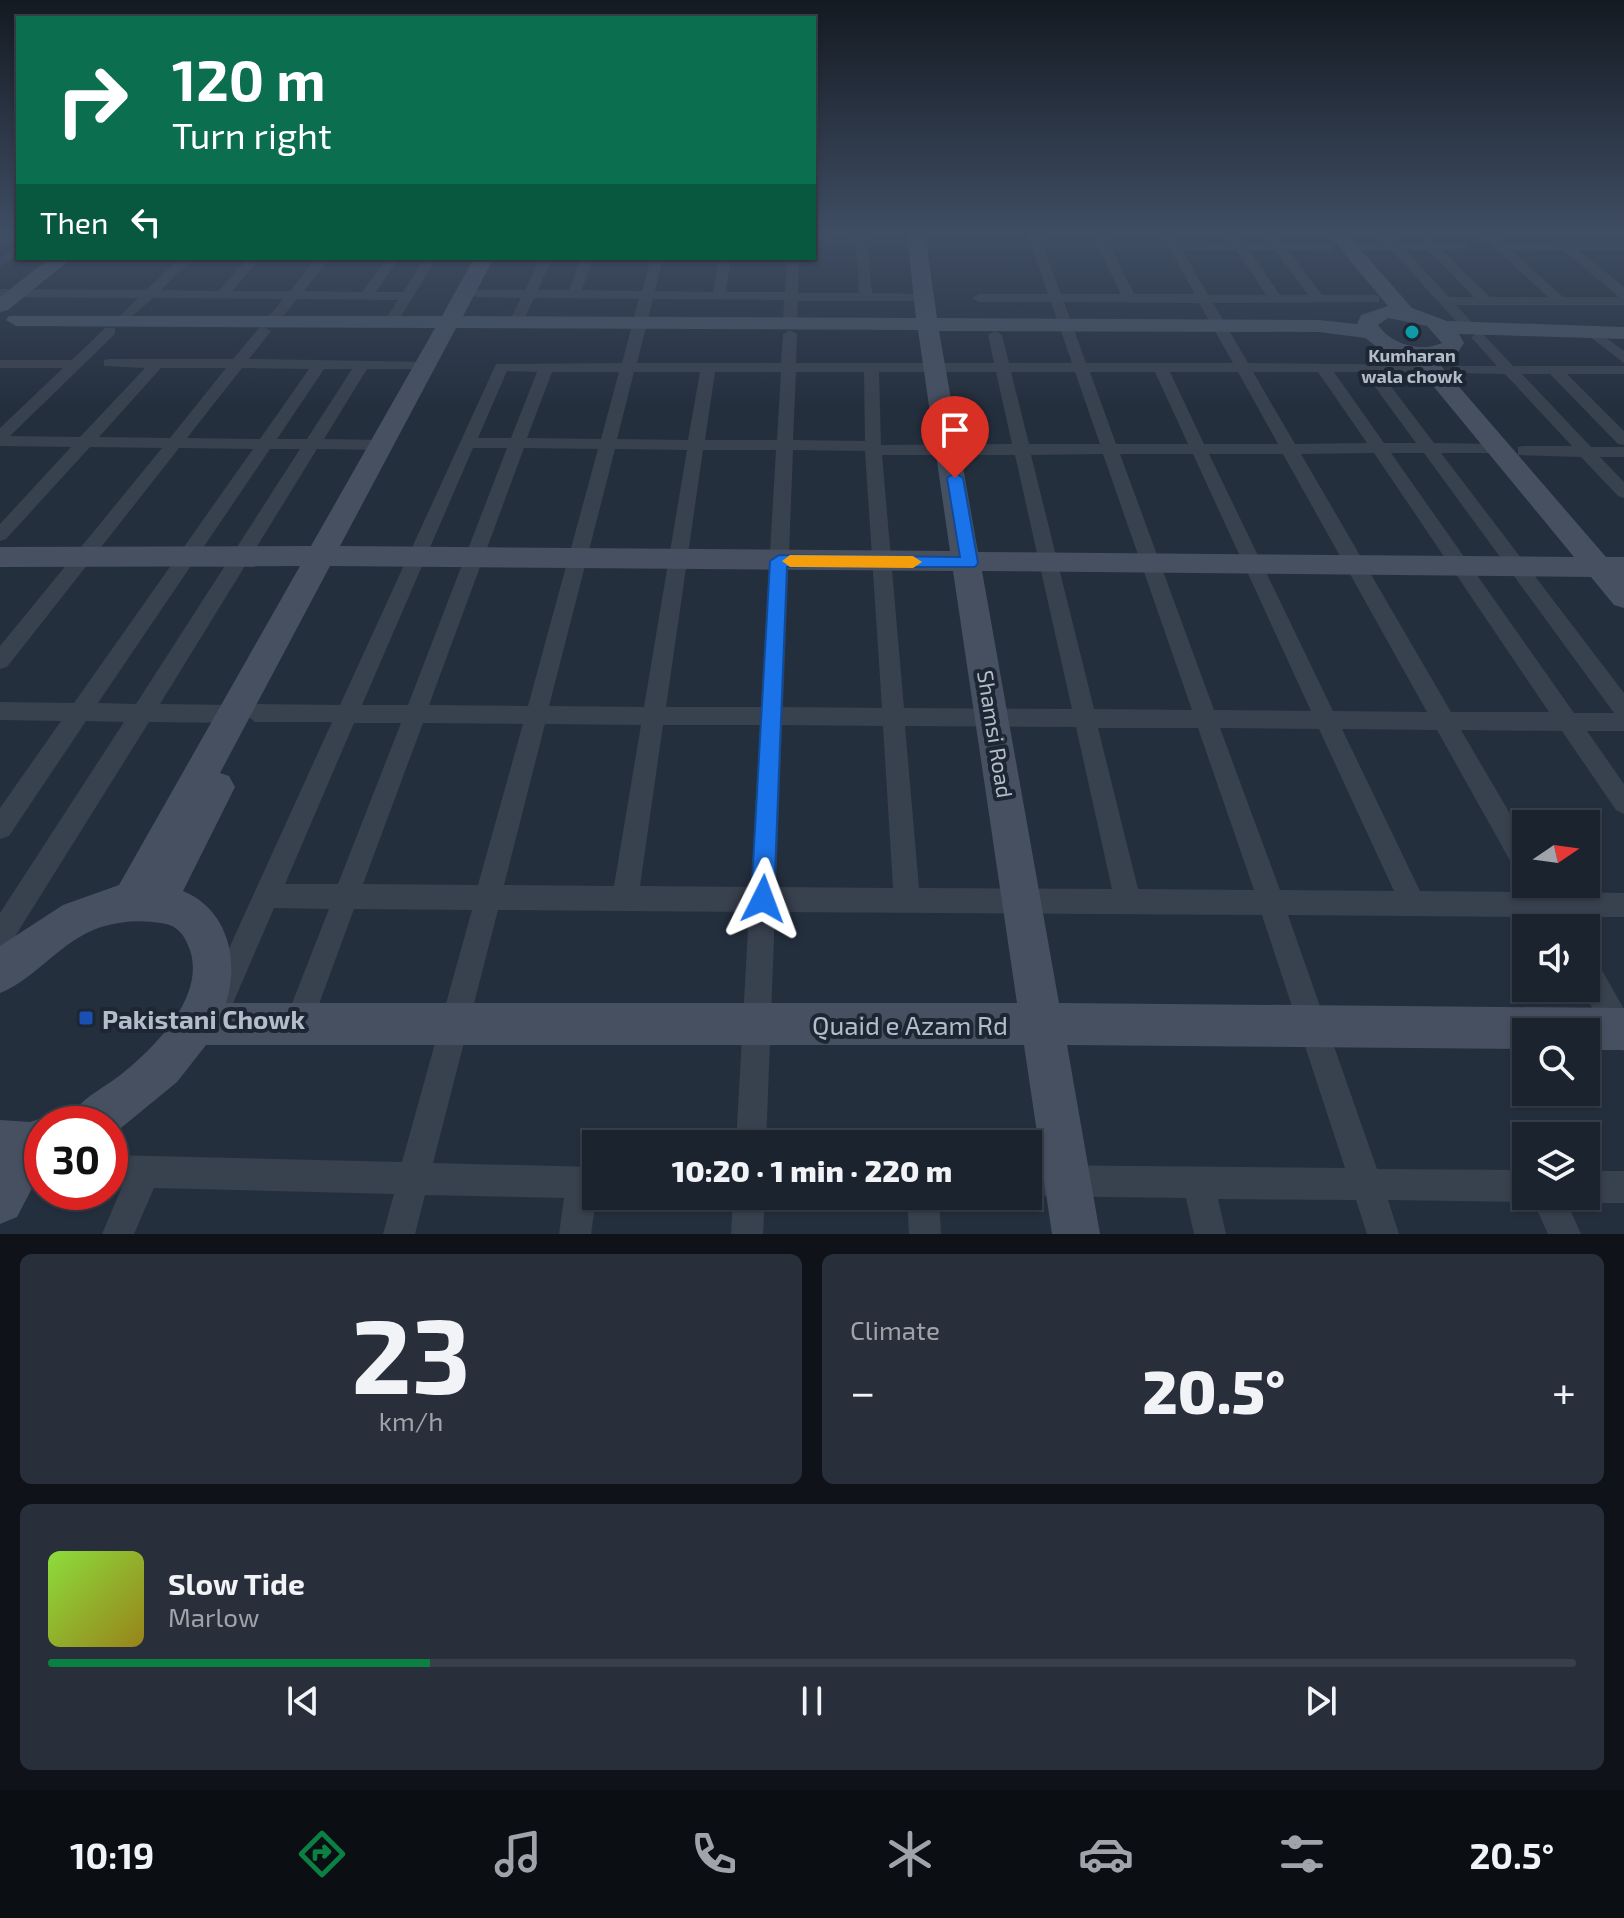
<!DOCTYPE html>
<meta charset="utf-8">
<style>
body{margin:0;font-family:"Exo 2",sans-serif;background:#282f3a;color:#f1f3f6;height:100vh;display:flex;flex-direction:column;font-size:30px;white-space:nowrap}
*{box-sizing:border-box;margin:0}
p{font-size:26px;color:#a0a4aa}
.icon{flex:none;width:44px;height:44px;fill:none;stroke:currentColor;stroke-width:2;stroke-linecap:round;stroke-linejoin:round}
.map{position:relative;height:1234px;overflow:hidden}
.panel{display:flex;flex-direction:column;gap:20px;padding:20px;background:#0f1319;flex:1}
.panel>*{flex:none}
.top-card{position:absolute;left:16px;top:16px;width:800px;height:244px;border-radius:0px;box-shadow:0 2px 6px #0004,0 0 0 2px #39404a;background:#0b6e4f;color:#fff;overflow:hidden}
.needle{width:52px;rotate:77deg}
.fabs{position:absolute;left:1512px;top:810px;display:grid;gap:16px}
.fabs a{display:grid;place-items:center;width:88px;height:88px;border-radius:0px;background:#1b232e;box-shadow:0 2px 6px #0004,0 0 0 2px #39404a;font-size:40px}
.speed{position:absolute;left:24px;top:1106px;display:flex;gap:16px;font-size:40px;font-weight:700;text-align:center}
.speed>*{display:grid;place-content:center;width:104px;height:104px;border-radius:50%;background:#1b232e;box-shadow:0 2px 6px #0004,0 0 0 2px #39404a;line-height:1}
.speed .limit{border:12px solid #d22;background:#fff;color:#111}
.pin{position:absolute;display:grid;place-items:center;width:68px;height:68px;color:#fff;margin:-82px -34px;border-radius:50% 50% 50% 0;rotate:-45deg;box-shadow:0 0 8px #0007}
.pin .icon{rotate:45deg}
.me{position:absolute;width:88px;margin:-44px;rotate:3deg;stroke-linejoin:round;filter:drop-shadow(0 0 6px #0008)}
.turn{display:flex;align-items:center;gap:28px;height:168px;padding:0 24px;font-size:36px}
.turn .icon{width:104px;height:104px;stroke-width:2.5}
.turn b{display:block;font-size:56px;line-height:68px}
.then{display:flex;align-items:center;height:76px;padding:0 24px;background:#0003;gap:16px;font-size:30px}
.big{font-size:60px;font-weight:800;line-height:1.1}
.panel .card{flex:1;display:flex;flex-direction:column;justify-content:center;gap:12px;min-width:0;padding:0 28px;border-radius:12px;background:#282f3a}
.panel .dial{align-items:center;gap:0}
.dial b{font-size:104px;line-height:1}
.song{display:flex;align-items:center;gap:24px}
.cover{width:96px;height:96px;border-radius:12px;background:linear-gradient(135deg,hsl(90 70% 55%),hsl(50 70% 35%))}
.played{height:8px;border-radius:4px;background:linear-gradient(90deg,#0b8043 25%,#39404a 25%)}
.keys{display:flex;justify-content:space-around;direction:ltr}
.heat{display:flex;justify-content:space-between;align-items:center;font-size:44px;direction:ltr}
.panel .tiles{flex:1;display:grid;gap:20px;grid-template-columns:1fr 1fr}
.card:last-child{grid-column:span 2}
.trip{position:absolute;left:582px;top:1130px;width:460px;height:80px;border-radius:0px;background:#1b232e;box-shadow:0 2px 6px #0004,0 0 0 2px #39404a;font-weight:800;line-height:80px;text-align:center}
.menu{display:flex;height:128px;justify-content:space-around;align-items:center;background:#0b0e12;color:#a0a4aa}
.menu .icon{width:56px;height:56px}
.menu .on{color:#0b8043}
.menu b{font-size:36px;color:#f1f3f6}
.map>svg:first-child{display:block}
</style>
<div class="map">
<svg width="1624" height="1234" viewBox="0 0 1624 1234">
<rect width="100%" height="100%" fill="#242f3e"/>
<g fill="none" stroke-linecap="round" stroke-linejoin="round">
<path fill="#38414e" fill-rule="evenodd" d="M 855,234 L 867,234 L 868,240 L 1029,241 L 1027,234 L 1039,234 L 1042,241 L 1096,241 L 1096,234 L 1104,234 L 1108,242 L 1165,242 L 1161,234 L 1173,234 L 1178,242 L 1231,243 L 1229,239 L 1235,235 L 1244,243 L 1269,243 L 1266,238 L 1273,234 L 1282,243 L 1334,244 L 1336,247 L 1330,251 L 1288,250 L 1322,295 L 1374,295 L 1379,296 L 1379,302 L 1213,303 L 1248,363 L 1436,365 L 1438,368 L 1431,372 L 1380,372 L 1434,443 L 1504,444 L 1504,452 L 1498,453 L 1441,453 L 1624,693 L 1624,731 L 1587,731 L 1624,784 L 1624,814 L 1616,810 L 1562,731 L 1461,730 L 1526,841 L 1526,877 L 1517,873 L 1437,730 L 1342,729 L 1420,891 L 1528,892 L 1524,884 L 1526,880 L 1526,884 L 1551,884 L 1556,892 L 1624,893 L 1624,917 L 1570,917 L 1575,928 L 1548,928 L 1541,917 L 1288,915 L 1377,1169 L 1526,1170 L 1526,1196 L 1564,1196 L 1581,1234 L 1548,1234 L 1532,1199 L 1526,1202 L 1388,1200 L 1399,1234 L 1367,1234 L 1356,1200 L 1218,1199 L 1226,1234 L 1194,1234 L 1186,1198 L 1026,1196 L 1028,1165 L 1345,1168 L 1262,915 L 775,912 L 766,1144 L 736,1144 L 749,912 L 498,910 L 433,1163 L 596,1167 L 596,1196 L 603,1196 L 596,1199 L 591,1234 L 559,1234 L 564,1198 L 425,1195 L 415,1234 L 383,1234 L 394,1194 L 154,1188 L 134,1234 L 102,1234 L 122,1187 L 110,1187 L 110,1155 L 402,1162 L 472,910 L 354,909 L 308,1034 L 298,1038 L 288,1034 L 284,1024 L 329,909 L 274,908 L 231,1008 L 221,1012 L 211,1008 L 207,998 L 211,988 L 332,722 L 255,722 L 245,714 L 242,720 L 234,723 L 149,722 L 9,946 L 0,950 L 0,913 L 124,722 L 86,721 L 9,836 L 0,839 L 0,808 L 61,721 L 0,720 L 0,702 L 74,703 L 253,449 L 179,448 L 7,667 L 0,669 L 0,646 L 162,448 L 90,447 L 6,539 L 0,541 L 0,524 L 71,447 L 0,446 L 0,428 L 63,368 L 0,368 L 0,360 L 72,360 L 105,328 L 115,328 L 115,334 L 10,436 L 80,437 L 145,368 L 104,366 L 104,360 L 109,359 L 233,359 L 259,328 L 264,327 L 271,331 L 249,359 L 430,362 L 430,368 L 425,369 L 367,369 L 324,439 L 382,440 L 390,445 L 382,450 L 317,449 L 160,704 L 234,705 L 244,713 L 247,707 L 255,704 L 340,705 L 496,364 L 622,363 L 639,299 L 534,298 L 523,322 L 516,326 L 509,322 L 521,298 L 477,297 L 470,293 L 472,290 L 525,290 L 540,258 L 552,258 L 538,290 L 569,290 L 581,258 L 593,258 L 582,290 L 642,291 L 651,258 L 663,258 L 655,291 L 713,292 L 719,258 L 731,258 L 726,292 L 785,292 L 787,258 L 799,258 L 798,293 L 859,293 L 856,247 L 814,247 L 814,239 L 855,240 ZM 868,247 L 1032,248 L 1048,294 L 979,294 L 972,298 L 979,302 L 1051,302 L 1072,363 L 1009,363 L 1002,335 L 995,331 L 988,335 L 994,363 L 796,363 L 797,334 L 790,330 L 783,334 L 781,363 L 637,363 L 653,299 L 784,300 L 783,323 L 790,327 L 797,323 L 798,301 L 930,301 L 930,295 L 925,294 L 872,293 ZM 1044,249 L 1099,249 L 1121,294 L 1061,294 ZM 1112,249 L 1170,249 L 1195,294 L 1134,294 ZM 1182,250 L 1236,250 L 1266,295 L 1208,295 ZM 1249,250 L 1275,250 L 1308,295 L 1280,295 ZM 1064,302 L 1199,303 L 1233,363 L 1086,363 ZM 161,368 L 226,368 L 170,438 L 99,437 ZM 242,368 L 309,369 L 260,439 L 187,438 ZM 324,369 L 352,369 L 307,439 L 277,439 ZM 507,371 L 537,372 L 511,438 L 478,438 ZM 552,372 L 619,372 L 601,439 L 527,438 ZM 634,372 L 700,372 L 688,440 L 617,439 ZM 715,372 L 781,372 L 777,440 L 705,440 ZM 796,372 L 864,372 L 865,441 L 793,440 ZM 879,372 L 996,372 L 1012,444 L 881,445 ZM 1011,372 L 1075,372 L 1100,444 L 1029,444 ZM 1090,372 L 1155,372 L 1188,444 L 1116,444 ZM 1170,372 L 1238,372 L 1278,444 L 1204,444 ZM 1253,372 L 1318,372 L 1367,443 L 1295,444 ZM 1334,372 L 1364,372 L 1416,443 L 1384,443 ZM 473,448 L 507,448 L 408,705 L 362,705 ZM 524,448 L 598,449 L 528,706 L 429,705 ZM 270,449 L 300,449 L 136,704 L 98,703 ZM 615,449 L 687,450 L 644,707 L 549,706 ZM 703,450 L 776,450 L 761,707 L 666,707 ZM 793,450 L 865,451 L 882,708 L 783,707 ZM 1374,453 L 1549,712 L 1451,712 L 1301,454 ZM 1391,453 L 1424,453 L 1614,713 L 1574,713 ZM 1103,454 L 1192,710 L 1094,709 L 1031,455 ZM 1120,454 L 1193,454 L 1311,711 L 1214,710 ZM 1209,454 L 1283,454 L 1427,712 L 1333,711 ZM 882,455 L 1015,455 L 1072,709 L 904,708 ZM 354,723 L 401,723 L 338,884 L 285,884 ZM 423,723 L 523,724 L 478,885 L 363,884 ZM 545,724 L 641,725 L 614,886 L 504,885 ZM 663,725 L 760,725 L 751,887 L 640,886 ZM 782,725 L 883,726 L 893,888 L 776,887 ZM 905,726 L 1076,727 L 1112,889 L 919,888 ZM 1098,728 L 1198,728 L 1254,890 L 1138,889 ZM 1220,728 L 1319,729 L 1394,891 L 1280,890 Z
M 1377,234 L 1390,234 L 1398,243 L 1422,243 L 1428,239 L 1435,243 L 1467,243 L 1467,249 L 1442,250 L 1490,297 L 1548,297 L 1480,234 L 1494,234 L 1504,243 L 1624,242 L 1624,250 L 1578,250 L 1624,287 L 1624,305 L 1456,305 L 1477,328 L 1465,331 L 1391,250 L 1347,251 L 1341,247 L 1347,243 L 1385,243 ZM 1405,250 L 1428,250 L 1474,297 L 1449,297 ZM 1563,250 L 1619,297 L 1620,297 L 1563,297 L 1512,251 Z
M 0,236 L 18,236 L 18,244 L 0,244 Z
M 18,245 L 18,255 L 0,267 L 0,257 Z
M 180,258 L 193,258 L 161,290 L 218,291 L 248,258 L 261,258 L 232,291 L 290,291 L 317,258 L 330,258 L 304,291 L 362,292 L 387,258 L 399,258 L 376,292 L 403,292 L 425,258 L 437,258 L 398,321 L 391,325 L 384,321 L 398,300 L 297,299 L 277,324 L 272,325 L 265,321 L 283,299 L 153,298 L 123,324 L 116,320 L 138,298 L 0,297 L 0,289 L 146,290 Z
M 1594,329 L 1624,351 L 1624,363 L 1589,336 L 1587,333 Z
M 1478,333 L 1483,334 L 1513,366 L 1624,366 L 1624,374 L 1567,374 L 1624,431 L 1624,445 L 1618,444 L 1550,374 L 1522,374 L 1591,447 L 1624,447 L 1624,457 L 1600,457 L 1624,482 L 1624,498 L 1618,496 L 1581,457 L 1518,455 L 1518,447 L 1524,446 L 1572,446 L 1505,374 L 1450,373 L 1448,370 L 1455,366 L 1497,366 L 1471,337 Z
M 1586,956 L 1596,960 L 1624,1009 L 1624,1051 L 1614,1047 L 1581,988 L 1586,988 Z
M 1586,1171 L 1624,1171 L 1624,1203 L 1586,1203 L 1575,1198 L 1586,1196 Z
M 733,1196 L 765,1196 L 763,1234 L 731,1234 Z
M 907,1196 L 939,1196 L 941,1234 L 909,1234 Z"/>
<path fill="#465061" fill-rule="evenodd" d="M 907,234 L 925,234 L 937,318 L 1319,320 L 1357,324 L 1361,315 L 1388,306 L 1328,234 L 1347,234 L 1412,308 L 1447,321 L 1624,327 L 1624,339 L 1459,334 L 1464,343 L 1457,354 L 1435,359 L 1606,557 L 1624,557 L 1624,608 L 1614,605 L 1591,577 L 982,571 L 1059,1003 L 1624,1008 L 1624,1050 L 1586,1050 L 1586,1032 L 1526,1032 L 1526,1049 L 1067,1045 L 1100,1234 L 1052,1234 L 1024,1045 L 206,1045 L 177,1082 L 110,1137 L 110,1124 L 66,1124 C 76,1101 99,1091 119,1076 C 152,1050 206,998 190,950 C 185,936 178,925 161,923 C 141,920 121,921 101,927 C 61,940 37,978 0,993 L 0,946 L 63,905 L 119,885 L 300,566 L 0,567 L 0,547 L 311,546 L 435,328 L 16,326 L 6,320 L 9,316 L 442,316 L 474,258 L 494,258 L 463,316 L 916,318 ZM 1388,318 L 1427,326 L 1442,343 C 1421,353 1391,344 1378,325 ZM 456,328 L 918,330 L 950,551 L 340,546 ZM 939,331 L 1319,332 L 1365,338 L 1384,352 L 1411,359 L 1574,557 L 978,552 ZM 330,566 L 953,571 L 1017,1003 L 226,1003 C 240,959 227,909 183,891 L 235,787 L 229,776 L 220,773 Z
M 50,258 L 72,258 L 8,310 L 0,312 L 0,297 Z
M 42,1118 L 57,1124 L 42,1124 L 42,1169 L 17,1217 L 0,1224 L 0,1120 L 30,1122 Z"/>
</g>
<linearGradient id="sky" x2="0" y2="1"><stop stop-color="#141a22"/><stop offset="0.57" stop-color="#3f4d63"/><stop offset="1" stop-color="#3f4d63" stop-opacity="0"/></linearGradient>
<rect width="1624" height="407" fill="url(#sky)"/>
<path fill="#1a73e8" stroke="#114b97" stroke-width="2" d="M 955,473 L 963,478 L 978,563 L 975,567 L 787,567 L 774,899 L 771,907 L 763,910 L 754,907 L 751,899 L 770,561 L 779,555 L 960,557 L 947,478 Z"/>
<path fill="#f59e0b" d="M 790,555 L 913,556 L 922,562 L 913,568 L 790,567 L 782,561 Z"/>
<circle fill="#0f9aa8" stroke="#1d2633" stroke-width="3" cx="1412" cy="332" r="8"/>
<rect fill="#1a4fb4" stroke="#1d2633" stroke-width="3" x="78" y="1010" width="16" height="16" rx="4"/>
<g text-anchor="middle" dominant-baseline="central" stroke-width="8" stroke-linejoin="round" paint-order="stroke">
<g font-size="18" font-weight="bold" fill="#b4bcc9" stroke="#1d2633">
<text x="1412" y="355">Kumharan<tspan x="1412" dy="21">wala chowk</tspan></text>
</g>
<g font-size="22" fill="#b4bcc9" stroke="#1d2633">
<text transform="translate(996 734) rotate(81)">Shamsi Road</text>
</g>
<g font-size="26" font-weight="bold" fill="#b4bcc9" stroke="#1d2633" text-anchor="start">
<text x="102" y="1018">Pakistani Chowk</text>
</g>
<g font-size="26" fill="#b4bcc9" stroke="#1d2633">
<text x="910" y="1024">Quaid e Azam Rd</text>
</g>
</g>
</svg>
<div class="fabs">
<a><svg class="needle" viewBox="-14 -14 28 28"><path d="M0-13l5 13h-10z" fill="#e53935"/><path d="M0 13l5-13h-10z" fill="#a0a4aa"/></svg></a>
<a><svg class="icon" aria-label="sound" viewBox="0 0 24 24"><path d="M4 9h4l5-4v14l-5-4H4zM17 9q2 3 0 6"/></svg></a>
<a><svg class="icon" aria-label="search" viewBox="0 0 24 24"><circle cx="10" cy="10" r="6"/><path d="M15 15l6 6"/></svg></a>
<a><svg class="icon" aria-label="layers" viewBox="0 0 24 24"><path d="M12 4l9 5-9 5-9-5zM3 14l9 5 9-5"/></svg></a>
</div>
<div class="speed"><div class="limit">30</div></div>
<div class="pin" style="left:955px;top:478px;background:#d93025"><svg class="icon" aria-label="arrive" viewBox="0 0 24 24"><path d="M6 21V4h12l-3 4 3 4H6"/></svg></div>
<svg class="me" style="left:763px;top:899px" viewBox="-20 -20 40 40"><path d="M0-17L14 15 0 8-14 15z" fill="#1a73e8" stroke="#fff" stroke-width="4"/></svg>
<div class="trip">10:20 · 1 min · 220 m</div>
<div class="top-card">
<div class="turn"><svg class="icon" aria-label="right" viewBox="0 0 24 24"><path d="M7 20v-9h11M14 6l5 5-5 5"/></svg><div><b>120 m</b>Turn right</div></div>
<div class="then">Then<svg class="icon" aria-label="left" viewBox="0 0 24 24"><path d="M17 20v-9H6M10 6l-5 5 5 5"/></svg></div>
</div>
</div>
<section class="panel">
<div class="tiles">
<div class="card dial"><b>23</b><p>km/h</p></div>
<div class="card"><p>Climate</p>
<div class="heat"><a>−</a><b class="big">20.5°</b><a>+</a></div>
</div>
<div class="card">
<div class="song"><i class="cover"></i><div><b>Slow Tide</b><p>Marlow</p></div></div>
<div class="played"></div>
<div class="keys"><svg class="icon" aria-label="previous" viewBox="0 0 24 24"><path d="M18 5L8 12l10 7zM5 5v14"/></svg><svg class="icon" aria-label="pause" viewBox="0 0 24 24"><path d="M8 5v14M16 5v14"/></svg><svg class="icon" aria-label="next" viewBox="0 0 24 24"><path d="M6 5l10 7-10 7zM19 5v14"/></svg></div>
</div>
</div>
</section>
<nav class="menu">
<b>10:19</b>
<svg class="icon on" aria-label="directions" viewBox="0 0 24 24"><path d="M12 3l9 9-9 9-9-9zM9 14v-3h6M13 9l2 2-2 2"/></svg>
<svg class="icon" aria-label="music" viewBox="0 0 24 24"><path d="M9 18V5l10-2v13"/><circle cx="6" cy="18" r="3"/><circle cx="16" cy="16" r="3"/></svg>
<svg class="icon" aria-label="phone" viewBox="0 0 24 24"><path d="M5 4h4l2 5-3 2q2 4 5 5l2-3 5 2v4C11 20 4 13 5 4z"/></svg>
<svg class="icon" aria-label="climate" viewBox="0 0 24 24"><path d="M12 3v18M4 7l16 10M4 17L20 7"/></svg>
<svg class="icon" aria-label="car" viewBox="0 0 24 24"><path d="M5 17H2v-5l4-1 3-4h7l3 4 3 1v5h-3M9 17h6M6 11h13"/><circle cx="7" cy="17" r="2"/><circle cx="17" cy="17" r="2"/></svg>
<svg class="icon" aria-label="filters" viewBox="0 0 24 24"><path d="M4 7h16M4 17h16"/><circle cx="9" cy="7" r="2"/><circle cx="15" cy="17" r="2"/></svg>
<b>20.5°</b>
</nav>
